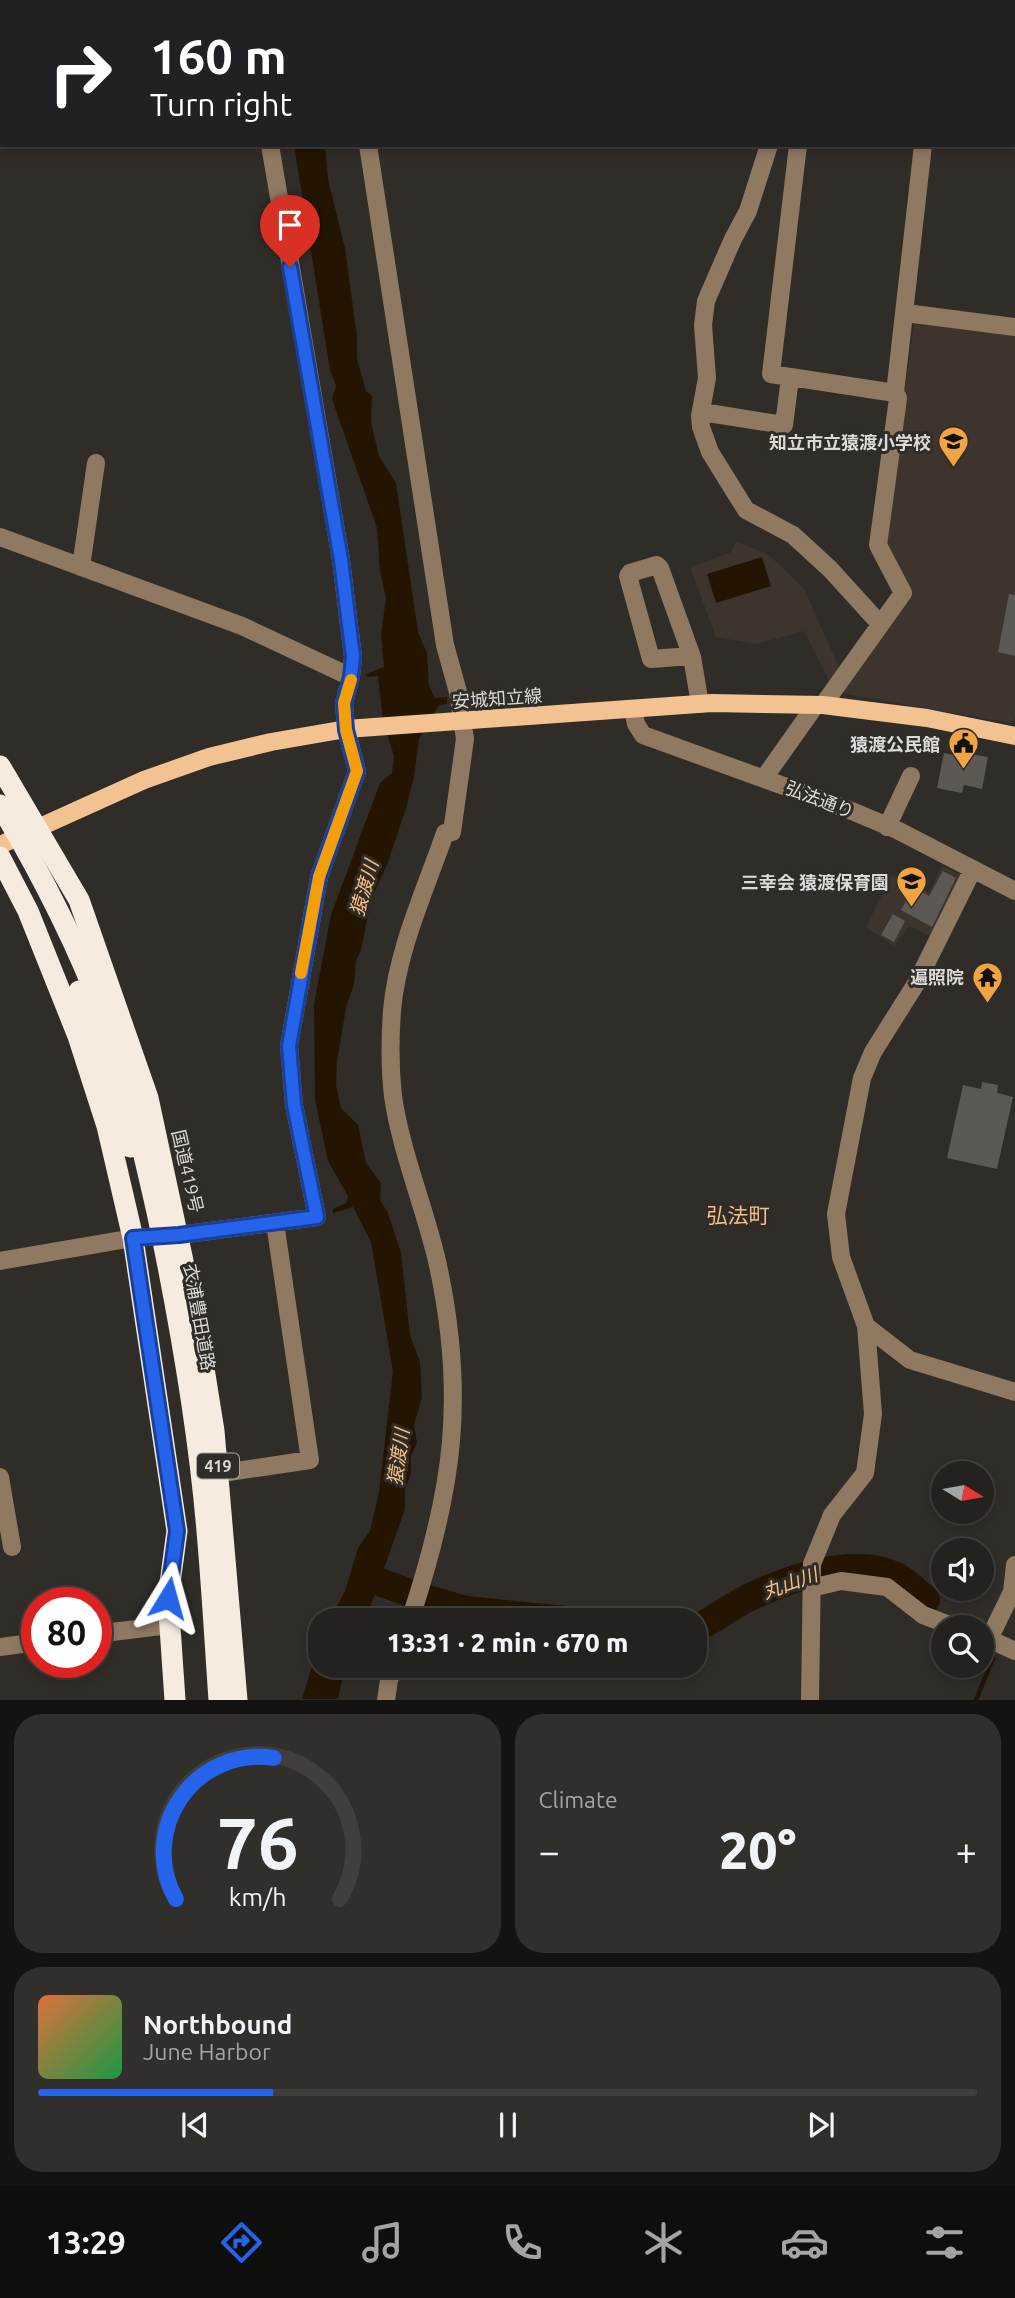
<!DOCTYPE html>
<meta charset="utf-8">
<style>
body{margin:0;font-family:Ubuntu,"Noto Sans JP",sans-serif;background:#302f2c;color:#f1f3f6;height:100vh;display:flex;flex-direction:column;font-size:26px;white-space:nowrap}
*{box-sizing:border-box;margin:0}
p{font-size:23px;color:#a3a4a4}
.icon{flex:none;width:38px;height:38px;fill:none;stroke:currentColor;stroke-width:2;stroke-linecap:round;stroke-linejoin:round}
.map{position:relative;height:1700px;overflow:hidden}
.details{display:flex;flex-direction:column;gap:14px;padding:14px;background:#141311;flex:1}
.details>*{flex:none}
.banner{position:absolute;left:0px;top:0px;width:1015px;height:147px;box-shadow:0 4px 10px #0003,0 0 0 2px #413f3d;background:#202124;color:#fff;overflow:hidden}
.needle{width:46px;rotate:101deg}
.controls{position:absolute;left:931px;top:1461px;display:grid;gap:14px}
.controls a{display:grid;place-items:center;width:63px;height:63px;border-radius:50%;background:#24221f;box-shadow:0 4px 10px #0003,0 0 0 2px #413f3d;font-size:35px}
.speed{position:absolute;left:21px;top:1587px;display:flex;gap:14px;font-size:35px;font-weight:700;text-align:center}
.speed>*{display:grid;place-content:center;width:91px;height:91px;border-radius:50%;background:#24221f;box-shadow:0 4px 10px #0003,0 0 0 2px #413f3d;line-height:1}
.speed .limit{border:10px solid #d22;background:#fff;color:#111}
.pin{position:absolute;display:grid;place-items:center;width:60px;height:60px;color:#fff;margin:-72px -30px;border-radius:50% 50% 50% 0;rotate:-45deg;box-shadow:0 0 7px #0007}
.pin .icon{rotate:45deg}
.me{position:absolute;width:77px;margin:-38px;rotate:8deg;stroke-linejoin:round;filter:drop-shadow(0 0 5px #0008)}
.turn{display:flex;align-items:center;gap:24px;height:147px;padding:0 35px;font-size:32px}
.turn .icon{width:91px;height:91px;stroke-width:2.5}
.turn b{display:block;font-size:49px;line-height:60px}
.big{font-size:52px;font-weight:800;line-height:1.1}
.details .card{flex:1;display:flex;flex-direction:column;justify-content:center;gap:10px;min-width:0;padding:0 24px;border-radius:28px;background:#302f2c}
.details .dial{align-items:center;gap:0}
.dial svg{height:182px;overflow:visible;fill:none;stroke:#413f3d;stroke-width:7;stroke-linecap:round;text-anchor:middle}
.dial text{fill:#f1f3f6;stroke:none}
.song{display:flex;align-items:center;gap:21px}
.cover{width:84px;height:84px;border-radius:10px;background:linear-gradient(135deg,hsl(20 70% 55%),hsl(140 70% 35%))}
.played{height:7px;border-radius:4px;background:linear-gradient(90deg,#2563eb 25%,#413f3d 25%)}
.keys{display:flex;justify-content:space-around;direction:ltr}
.heat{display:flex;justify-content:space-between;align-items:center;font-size:38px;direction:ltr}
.details .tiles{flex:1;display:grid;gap:14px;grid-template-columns:1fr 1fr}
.card:last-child{grid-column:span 2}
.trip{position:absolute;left:308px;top:1608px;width:399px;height:70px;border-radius:28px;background:#24221f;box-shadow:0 4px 10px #0003,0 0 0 2px #413f3d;font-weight:800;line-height:70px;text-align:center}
.dock{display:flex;height:112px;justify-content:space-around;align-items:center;background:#0e0e0c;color:#a3a4a4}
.dock .icon{width:49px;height:49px}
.dock .on{color:#2563eb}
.dock b{font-size:32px;color:#f1f3f6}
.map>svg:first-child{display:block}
</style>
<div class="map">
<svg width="1015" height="1700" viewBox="0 0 1015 1700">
<rect width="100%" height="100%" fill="#302d29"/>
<path fill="#3d352d" d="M 915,319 L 1015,332 L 1015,715 L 1012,723 L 845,694 L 842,689 L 908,595 L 882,548 Z
M 737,541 L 770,556 L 804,589 L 840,670 L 831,685 L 804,631 L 757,644 L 716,637 L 690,567 L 730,553 Z
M 942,866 L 964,876 L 935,938 L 909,926 L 894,946 L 866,927 L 892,875 L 929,893 Z"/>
<path fill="#241503" d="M 294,145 L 325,145 L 328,179 L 345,248 L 357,337 L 357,359 L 366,391 L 372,396 L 371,422 L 379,456 L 396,483 L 418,632 L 427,653 L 429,686 L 435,698 L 447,697 L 447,704 L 439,705 L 419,739 L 414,777 L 406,808 L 388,862 L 371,900 L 361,950 L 356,961 L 354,984 L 346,1008 L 337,1061 L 336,1085 L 341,1108 L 358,1125 L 366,1163 L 381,1183 L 380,1200 L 388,1213 L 401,1253 L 410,1335 L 420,1362 L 422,1397 L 414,1425 L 417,1443 L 411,1456 L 411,1474 L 405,1489 L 405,1509 L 371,1605 L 370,1620 L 330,1620 L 345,1591 L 358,1548 L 370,1531 L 379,1492 L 393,1371 L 371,1242 L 353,1207 L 333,1213 L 333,1209 L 346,1203 L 348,1196 L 328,1161 L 315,1100 L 314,1004 L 331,915 L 380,783 L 392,773 L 394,756 L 383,721 L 378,676 L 367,677 L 366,674 L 384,667 L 381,634 L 386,598 L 380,572 L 377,528 L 332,399 L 336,386 L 330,370 Z
M 762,557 L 771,586 L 716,603 L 707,574 Z
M 320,1640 L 320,1666 L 349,1666 L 344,1672 L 338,1699 L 302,1699 Z"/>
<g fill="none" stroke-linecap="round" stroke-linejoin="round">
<path stroke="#241503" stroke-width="4.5" d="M 976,1700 L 993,1658"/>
<path stroke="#241503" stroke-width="28" d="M 366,1577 L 424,1598 L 466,1610 L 566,1620
M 695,1629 C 713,1620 729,1608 746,1599 C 787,1579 853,1555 896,1576 C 907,1581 917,1592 926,1600"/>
</g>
<path fill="#5c5854" d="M 1009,594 L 1015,595 L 1015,656 L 998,652 Z
M 959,752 L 988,757 L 982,789 L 964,785 L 962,793 L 937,788 L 944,753 L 958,756 Z
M 943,871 L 956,878 L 932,927 L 901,910 L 913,888 L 929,896 Z
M 893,914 L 905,921 L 894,942 L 881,935 Z
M 982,1082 L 998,1085 L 997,1093 L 1013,1097 L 997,1169 L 947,1158 L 963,1085 L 981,1089 Z"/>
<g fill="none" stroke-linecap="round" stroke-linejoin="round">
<path stroke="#8f7961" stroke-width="18" d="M 34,0 L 72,2
M 248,0 L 248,2
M 346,0 L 346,2
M 128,2 L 128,0
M 842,2 L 844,0
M 941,2 L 941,0
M 368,145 L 445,645 L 458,692 L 465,739 L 452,832 L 445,833 C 425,891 397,950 392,1011 C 390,1038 390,1070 393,1096 C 401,1152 424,1205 437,1261 C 467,1396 453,1491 410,1620
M 769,145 L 748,211 L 733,239 L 706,301 L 703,325 L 707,378 L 700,416 L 701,427 L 710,452 L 746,510 L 793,535 L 830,569 L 880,624
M 798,145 L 771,374 L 895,393 L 923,145
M 906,313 L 1015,327
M 702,412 L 784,425 L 790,378
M 0,537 L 242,626 L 351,677
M 81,567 L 96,463
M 691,656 L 651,659 L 628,576 L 630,573 L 657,565 L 660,568 L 692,657 L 700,704
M 823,705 L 903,593 L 878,545 L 897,406 L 898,398 L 895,393
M 633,709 L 636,724 L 643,735 L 847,809 L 897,830 L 1015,891
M 764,778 L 815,706
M 887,827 L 911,776
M 973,869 L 917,982 L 873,1052 L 862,1078 L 836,1214 L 841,1257 L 866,1326 L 910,1360 L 1015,1392
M 0,1261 L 133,1238 L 179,1235 L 317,1217 L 294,1105 L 289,1046 L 319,877 L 357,771 L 346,729 L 344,703 L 351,677 L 353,657 L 341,560 L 270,145
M 229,1472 L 310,1460 L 275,1223
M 0,1477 L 12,1547
M 1015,1565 L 1012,1592 L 989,1639 L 1015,1651
M 811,1588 L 841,1581 L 887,1587 L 923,1615 L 957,1628
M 96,1634 L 169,1625
M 0,1647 L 37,1642
M 386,1700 L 389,1680 L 395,1666
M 810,1700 L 812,1564 L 832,1515 L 865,1473 L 873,1414 L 866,1326"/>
<path stroke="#f2c391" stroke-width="18" d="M 0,845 L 144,780 L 209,757 L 271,742 L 346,729 L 712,703 L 823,705 L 927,718 L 1015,736"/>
<path stroke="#f6ebdf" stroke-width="21" d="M 0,766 L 79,900 L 148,1098 L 198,1331 L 214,1431 L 237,1700
M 0,857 L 28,911 L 78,1036 L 107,1126 L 133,1238 L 177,1531 L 168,1598 L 175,1700"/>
<path stroke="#f6ebdf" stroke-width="21" d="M 0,805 C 40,871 83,955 108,1028 C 129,1089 143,1150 157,1212 C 179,1317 198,1424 207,1531 C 212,1587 215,1643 219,1700
M 79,991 L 130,1147"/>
</g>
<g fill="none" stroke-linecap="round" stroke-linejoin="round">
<defs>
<path id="route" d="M 168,1598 L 177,1531 L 133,1238 L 179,1235 L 317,1217 L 294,1105 L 289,1046 L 319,877 L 357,771 L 346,730 L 344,703 L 351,677 L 353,657 L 341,560 L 290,267"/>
</defs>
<use href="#route" stroke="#184099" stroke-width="18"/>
<use href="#route" stroke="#2563eb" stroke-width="12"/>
<path stroke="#f59e0b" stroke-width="12" d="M 301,973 L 319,877 L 357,771 L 346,730 L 344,703 L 351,680"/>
</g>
<defs>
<symbol id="school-pin" viewBox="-11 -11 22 30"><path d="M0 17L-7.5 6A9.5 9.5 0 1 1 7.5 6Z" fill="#f3a442" stroke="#302d29"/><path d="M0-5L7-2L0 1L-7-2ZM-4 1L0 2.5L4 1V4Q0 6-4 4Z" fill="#111"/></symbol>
<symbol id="civic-pin" viewBox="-11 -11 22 30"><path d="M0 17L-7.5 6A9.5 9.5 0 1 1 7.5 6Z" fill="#f3a442" stroke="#302d29"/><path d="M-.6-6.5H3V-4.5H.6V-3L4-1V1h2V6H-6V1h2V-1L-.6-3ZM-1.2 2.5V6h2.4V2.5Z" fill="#111"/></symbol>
<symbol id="temple-pin" viewBox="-11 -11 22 30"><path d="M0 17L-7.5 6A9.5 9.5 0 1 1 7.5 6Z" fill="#f3a442" stroke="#302d29"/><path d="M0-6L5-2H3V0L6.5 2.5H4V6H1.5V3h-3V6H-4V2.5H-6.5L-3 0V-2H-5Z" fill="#111"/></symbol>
</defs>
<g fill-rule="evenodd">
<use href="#school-pin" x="936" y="424" width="35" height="47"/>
<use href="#civic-pin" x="946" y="726" width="35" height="47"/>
<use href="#school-pin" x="894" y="864" width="35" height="47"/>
<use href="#temple-pin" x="970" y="960" width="35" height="47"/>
</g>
<g text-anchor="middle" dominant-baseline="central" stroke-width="6" stroke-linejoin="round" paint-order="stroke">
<rect fill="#302d29" stroke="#a8a6a4" stroke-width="2" x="197" y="1453.5" width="42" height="25" rx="5"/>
<g font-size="16" font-weight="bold" fill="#dcdad8">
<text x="218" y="1466">419</text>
</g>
<g font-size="18" font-weight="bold" fill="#dcdad8" stroke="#302d29" text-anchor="end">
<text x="931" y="442">知立市立猿渡小学校</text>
<text x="940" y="744">猿渡公民館</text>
<text x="889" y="882">三幸会 猿渡保育園</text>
<text x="964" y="977">遍照院</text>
</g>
<g font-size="18" fill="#dcdad8" stroke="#302d29">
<text transform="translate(497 698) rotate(-4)">安城知立線</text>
<text transform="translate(820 799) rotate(21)">弘法通り</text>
<text transform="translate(188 1171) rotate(77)">国道419号</text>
<text transform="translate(200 1317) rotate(80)">衣浦豊田道路</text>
</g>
<g font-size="19" font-style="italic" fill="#fac182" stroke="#302d29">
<text transform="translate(364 888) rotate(-74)">猿渡川</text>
<text transform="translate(398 1457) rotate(-82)">猿渡川</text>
<text transform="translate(790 1583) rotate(-20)">丸山川</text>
</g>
<g font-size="21" fill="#f6be82" stroke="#302d29">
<text x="738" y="1215">弘法町</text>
</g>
</g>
</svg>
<div class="controls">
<a><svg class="needle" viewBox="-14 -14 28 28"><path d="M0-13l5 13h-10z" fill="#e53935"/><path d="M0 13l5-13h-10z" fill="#a3a4a4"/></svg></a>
<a><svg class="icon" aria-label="sound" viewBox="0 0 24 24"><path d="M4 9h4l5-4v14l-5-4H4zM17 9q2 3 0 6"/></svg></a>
<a><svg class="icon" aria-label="search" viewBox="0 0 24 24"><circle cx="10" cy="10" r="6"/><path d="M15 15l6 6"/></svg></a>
</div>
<div class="speed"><div class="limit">80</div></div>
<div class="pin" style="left:290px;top:267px;background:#d93025"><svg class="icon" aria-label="arrive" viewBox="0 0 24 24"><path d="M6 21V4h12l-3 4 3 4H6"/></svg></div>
<svg class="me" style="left:168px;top:1598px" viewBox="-20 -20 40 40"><path d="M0-17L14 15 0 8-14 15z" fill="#2563eb" stroke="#fff" stroke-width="4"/></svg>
<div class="trip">13:31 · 2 min · 670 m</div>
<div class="banner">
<div class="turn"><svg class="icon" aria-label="right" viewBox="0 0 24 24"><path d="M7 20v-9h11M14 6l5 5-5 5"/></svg><div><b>160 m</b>Turn right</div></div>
</div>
</div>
<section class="details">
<div class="tiles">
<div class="card dial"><svg viewBox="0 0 100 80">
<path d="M14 69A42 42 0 1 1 86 69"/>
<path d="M14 69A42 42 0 0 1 57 7" stroke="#2563eb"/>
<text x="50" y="56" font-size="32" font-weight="700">76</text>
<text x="50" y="72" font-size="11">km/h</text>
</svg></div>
<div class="card"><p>Climate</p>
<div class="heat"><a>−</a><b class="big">20°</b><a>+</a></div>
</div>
<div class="card">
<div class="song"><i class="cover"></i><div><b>Northbound</b><p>June Harbor</p></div></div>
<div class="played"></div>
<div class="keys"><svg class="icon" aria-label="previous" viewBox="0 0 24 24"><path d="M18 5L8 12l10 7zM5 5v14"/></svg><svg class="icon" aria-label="pause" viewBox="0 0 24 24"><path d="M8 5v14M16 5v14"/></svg><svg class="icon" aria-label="next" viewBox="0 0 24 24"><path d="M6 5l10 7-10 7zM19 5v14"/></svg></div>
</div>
</div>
</section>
<nav class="dock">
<b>13:29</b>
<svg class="icon on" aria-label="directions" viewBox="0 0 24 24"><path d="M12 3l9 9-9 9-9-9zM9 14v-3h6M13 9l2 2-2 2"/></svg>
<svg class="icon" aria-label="music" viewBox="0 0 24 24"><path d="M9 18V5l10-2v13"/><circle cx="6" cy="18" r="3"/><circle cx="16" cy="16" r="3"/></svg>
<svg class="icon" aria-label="phone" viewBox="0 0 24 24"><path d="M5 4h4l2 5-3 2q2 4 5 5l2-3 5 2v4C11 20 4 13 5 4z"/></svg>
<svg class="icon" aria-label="climate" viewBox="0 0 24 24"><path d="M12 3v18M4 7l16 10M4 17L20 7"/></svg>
<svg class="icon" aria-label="car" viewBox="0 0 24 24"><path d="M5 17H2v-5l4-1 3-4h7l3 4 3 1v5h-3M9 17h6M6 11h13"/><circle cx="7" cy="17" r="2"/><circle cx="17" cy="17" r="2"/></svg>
<svg class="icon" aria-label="filters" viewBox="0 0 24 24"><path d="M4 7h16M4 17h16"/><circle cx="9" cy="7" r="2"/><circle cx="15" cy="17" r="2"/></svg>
</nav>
